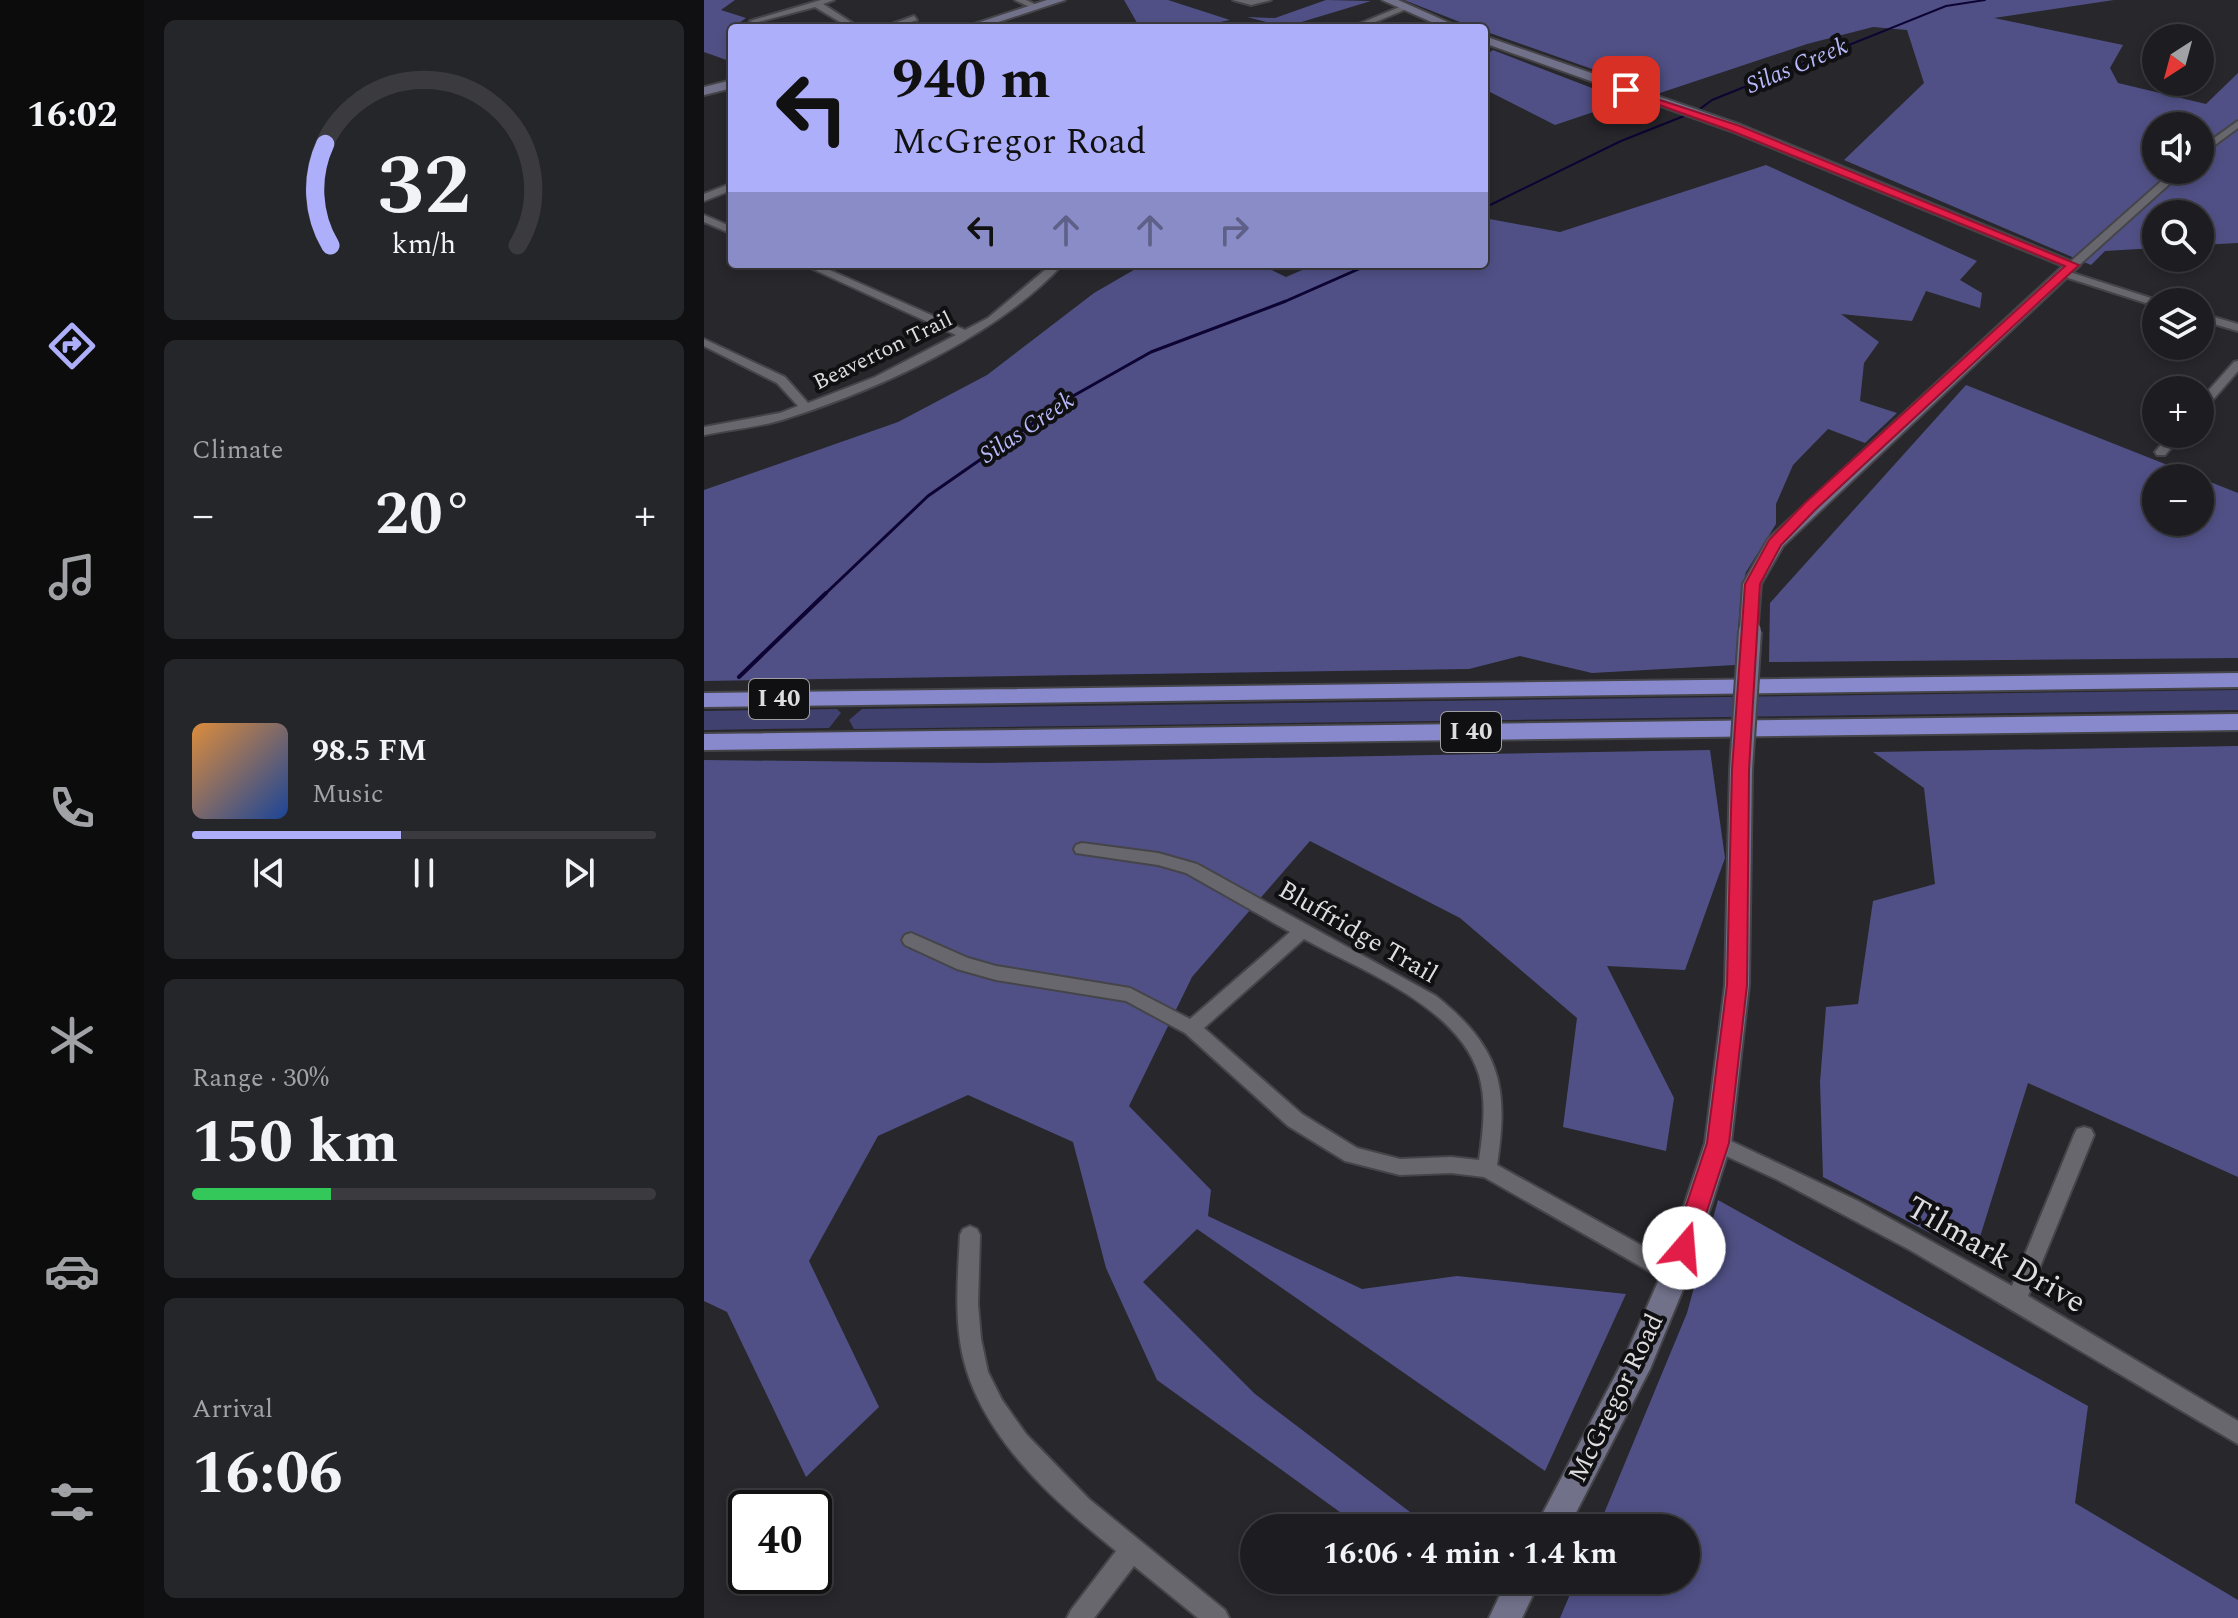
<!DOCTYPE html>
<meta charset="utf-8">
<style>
body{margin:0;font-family:Spectral,serif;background:#25262a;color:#f1f3f6;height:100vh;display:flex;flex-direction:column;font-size:30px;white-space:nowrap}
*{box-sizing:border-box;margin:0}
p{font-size:26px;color:#a0a2a5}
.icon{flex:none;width:44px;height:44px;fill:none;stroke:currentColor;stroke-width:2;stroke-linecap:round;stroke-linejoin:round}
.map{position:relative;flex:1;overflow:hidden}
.sheet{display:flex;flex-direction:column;gap:20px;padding:20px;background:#101012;width:560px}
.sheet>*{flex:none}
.guide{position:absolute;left:24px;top:24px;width:760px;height:244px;border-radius:8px;box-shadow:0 4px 12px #0003,0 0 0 2px #3b3b3f;background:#adaffb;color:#111;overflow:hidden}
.needle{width:52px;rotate:216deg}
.fabs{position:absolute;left:1438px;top:24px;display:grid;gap:16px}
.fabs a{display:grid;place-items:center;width:72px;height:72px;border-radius:50%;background:#1d1d21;box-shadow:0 4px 12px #0003,0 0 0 2px #3b3b3f;font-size:40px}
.speed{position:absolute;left:24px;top:1490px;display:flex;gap:16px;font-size:40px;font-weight:700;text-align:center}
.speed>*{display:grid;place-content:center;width:104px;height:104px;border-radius:50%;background:#1d1d21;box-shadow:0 4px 12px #0003,0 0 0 2px #3b3b3f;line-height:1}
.speed .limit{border:4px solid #111;border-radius:12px;background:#fff;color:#111}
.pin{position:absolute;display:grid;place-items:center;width:68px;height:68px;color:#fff;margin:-34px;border-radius:16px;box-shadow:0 4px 12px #0006}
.me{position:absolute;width:88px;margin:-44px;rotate:18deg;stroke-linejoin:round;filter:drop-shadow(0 0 6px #0008)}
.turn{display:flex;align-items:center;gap:28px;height:168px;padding:0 32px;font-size:36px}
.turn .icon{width:104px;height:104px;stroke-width:2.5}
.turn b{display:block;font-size:56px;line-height:68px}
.lanes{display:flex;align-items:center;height:76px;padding:0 32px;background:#0003;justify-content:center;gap:40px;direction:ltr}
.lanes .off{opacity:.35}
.big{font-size:60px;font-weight:700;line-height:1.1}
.sheet .card{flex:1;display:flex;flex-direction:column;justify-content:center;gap:12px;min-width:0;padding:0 28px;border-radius:12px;background:#25262a}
.sheet .dial{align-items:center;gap:0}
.dial svg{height:208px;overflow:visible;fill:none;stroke:#3b3b3f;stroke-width:7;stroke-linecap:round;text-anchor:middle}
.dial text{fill:#f1f3f6;stroke:none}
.song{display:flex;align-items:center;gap:24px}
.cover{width:96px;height:96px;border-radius:12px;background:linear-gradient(135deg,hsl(30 70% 55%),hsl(220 70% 35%))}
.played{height:8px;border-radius:4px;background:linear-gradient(90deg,#adaffb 45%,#3b3b3f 45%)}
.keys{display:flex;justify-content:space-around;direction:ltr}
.heat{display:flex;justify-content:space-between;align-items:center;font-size:44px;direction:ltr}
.charge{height:12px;border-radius:6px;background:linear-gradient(90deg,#34c759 30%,#3b3b3f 0)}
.trip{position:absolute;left:536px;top:1514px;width:460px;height:80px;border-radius:40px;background:#1d1d21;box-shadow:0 4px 12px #0003,0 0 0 2px #3b3b3f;font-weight:700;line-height:80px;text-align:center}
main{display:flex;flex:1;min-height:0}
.menu{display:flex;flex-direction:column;width:144px;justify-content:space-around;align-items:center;background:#0c0c0d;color:#a0a2a5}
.menu .icon{width:56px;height:56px}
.menu .on{color:#adaffb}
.menu b{font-size:36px;color:#f1f3f6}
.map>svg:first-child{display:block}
</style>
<main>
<nav class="menu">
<b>16:02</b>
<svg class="icon on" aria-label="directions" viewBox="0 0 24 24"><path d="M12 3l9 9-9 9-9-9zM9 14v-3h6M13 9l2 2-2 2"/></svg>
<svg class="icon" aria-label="music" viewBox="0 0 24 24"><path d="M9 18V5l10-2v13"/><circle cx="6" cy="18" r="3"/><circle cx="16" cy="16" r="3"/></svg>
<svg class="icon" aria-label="phone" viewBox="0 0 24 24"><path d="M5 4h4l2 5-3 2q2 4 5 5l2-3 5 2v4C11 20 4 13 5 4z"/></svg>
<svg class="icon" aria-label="climate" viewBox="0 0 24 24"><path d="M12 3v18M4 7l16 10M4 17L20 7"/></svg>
<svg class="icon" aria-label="car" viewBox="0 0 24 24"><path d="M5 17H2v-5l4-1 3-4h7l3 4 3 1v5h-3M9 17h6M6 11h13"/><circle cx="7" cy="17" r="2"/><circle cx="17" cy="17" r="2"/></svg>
<svg class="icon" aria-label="filters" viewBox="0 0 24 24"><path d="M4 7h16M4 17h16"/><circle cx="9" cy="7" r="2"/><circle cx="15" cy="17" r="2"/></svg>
</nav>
<section class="sheet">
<div class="card dial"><svg viewBox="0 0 100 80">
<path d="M14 69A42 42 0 1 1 86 69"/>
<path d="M14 69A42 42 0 0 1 12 30" stroke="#adaffb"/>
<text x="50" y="56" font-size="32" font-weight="700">32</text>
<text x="50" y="72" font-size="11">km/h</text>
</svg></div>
<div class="card"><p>Climate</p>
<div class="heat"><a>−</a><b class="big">20°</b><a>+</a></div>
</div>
<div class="card">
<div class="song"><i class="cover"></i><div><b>98.5 FM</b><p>Music</p></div></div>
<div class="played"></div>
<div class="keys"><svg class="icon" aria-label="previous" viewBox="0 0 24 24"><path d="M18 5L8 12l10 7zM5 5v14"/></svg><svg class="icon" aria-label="pause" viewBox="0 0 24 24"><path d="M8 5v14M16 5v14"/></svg><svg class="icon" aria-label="next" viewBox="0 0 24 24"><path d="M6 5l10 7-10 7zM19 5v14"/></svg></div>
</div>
<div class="card"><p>Range · 30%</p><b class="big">150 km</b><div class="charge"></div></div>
<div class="card"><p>Arrival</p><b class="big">16:06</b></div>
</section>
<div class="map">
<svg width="1534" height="1618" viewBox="0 0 1534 1618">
<rect width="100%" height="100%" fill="#27272c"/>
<path fill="#41416f" d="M 1534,690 L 1534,710 L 150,729 L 145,720 L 158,709 Z
M 133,709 L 137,713 L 125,728 L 0,730 L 0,711 Z"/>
<path fill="#505086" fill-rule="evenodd" d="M 0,0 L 31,0 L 17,10 L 42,18 L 24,31 L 28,37 L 28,62 L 0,52 Z
M 420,0 L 464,0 L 526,20 L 487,28 L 436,28 Z
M 622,0 L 667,1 L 581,27 L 543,17 L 571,18 Z
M 700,0 L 1410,0 L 1290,18 L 1419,45 L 1406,68 L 1414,83 L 1502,104 L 1534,73 L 1534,243 L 1496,245 L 1496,214 L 1452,214 L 1452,248 L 1401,251 L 1387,265 L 1140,160 L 1220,83 L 1203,30 L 1169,27 L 1103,44 L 956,93 L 780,31 L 780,28 L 771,28 ZM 1452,126 L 1496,126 L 1496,170 L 1452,170 Z
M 789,50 L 922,101 L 851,125 L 780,89 L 780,56 Z
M 1062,165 L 1273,261 L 1256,280 L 1278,293 L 1276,308 L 1222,291 L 1208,321 L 1137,314 L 1175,342 L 1160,363 L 1156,401 L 1193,413 L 1161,443 L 1124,429 L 1089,465 L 1072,504 L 1072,524 L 1042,572 L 1037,592 L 1031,665 L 888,673 L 816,656 L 765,669 L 0,681 L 0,490 L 194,422 L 283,375 L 390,293 L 440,264 L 555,264 L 582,277 L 612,264 L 780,264 L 780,218 L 856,232 Z
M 1262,385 L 1534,493 L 1534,658 L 1065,662 L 1066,603 ZM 1452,478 L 1496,478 L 1496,522 L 1452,522 Z
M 1534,746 L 1534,1177 L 1324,1083 L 1270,1256 L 1119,1177 L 1116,1082 L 1122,1007 L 1154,1004 L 1169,901 L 1231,884 L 1220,788 L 1169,752 Z
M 1006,750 L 1021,858 L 981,970 L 903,966 L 970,1098 L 962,1151 L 859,1127 L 873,1018 L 756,918 L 606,841 L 488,977 L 425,1106 L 507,1190 L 504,1216 L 658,1289 L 753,1276 L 922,1294 L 841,1471 L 493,1229 L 439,1282 L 551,1394 L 727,1528 L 658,1528 L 453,1380 L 402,1268 L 369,1142 L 264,1095 L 174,1136 L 105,1261 L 175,1407 L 102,1477 L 23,1312 L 0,1301 L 0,760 L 280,763 Z
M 1014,1200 L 1384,1406 L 1371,1503 L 1534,1600 L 1534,1618 L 856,1618 L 872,1580 L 982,1580 L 982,1528 L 894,1528 L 983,1313 Z"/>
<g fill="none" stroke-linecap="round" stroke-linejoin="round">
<path stroke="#0d0433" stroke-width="2" d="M 993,111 L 1008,100 L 1242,6 L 1281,0
M 780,208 L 917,141 L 985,114"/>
<path stroke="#0d0433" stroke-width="3" d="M 120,595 L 224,496 L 362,400 L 447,352 L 582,301 L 666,264"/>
<path stroke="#0d0433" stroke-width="4" d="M 35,677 L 122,593"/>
<defs>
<path id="street" d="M 117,0 L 130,0 L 119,4 L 156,28 L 146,28 L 111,7 L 50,23 L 46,21 Z
M 311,0 L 322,0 L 337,7 L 330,9 Z
M 529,0 L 567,0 L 547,5 Z
M 698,6 L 705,8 L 657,28 L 645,28 Z
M 210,16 L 213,20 L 189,28 L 177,28 Z
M 1534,121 L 1534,128 L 1496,156 L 1496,148 Z
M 1470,170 L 1481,170 L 1373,267 L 1365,267 L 1365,263 Z
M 28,183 L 28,190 L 0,201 L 0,194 Z
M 0,215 L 28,227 L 28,234 L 0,222 Z
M 98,264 L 112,264 L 261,330 L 284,318 L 348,264 L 359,264 C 293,336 175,389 84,418 C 58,427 28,429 0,435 L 0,427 L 76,413 L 94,406 L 73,383 L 0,346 L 0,339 L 81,377 L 104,403 L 171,377 L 252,335 Z
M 1359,270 L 1456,301 L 1457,302 L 1452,302 L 1452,306 L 1448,305 L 1355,275 L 1354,273 Z
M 1496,313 L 1534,324 L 1534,331 L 1496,320 Z
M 1534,361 L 1534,371 L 1500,410 L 1496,411 L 1496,400 L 1530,362 Z
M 1466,434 L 1479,434 L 1461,455 L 1453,455 L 1451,452 Z
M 378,843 L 454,853 L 493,864 L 732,996 C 796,1047 805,1086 793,1165 L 978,1268 L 981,1275 L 978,1282 L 971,1284 L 964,1282 L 780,1177 L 747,1173 L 696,1175 L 641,1161 L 584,1126 L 481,1033 L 422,1001 L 292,980 L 253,969 L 201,945 L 198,940 L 201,935 L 207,933 L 264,958 L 292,966 L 426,988 L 486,1019 L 586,932 L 482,873 L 454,865 L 372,853 L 370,849 L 372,845 ZM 600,939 C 658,971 754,1006 775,1075 C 783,1102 779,1132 775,1160 L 747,1157 L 696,1159 L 653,1148 L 598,1114 L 500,1028 Z
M 1380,1127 L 1387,1129 L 1390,1135 L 1324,1296 L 1534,1421 L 1534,1444 L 1206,1250 L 1074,1180 L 1007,1149 L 1004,1143 L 1007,1137 L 1014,1135 L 1154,1201 L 1308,1286 L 1370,1135 L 1373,1129 Z
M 266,1226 L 273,1229 L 276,1235 L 274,1304 L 277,1339 L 284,1372 L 298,1400 L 322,1434 L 385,1499 L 521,1610 L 525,1618 L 494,1618 L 430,1566 L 390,1618 L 363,1618 L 367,1610 L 412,1551 C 350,1501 278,1438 259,1357 C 250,1317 254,1275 256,1235 L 259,1229 Z"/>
<path id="secondary" d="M 343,0 L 361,0 L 276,28 L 258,28 Z
M 678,0 L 694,0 L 757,28 L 741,28 Z
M 780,36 L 1037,125 L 1376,265 L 1079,546 L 1057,584 L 1053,635 L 1046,637 L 1036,631 L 1039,584 L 1064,539 L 1359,266 L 1027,131 L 780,43 Z
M 28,80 L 28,88 L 0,95 L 0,87 Z
M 1037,763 L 1048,770 L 1045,985 L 1027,1143 L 985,1275 L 946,1369 L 864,1528 L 831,1528 L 920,1359 L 957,1275 L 1001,1143 L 1021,985 L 1026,770 Z
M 803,1580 L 836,1580 L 818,1618 L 785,1618 Z"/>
<path id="highway" d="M 1534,673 L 1534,687 L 0,707 L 0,693 Z
M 1534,714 L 1534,730 L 0,750 L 0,734 Z"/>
</defs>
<use href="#street" stroke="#454549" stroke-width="4"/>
<use href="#secondary" stroke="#454549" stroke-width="4"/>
<use href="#highway" stroke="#454549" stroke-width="4"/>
<use href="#street" fill="#67676d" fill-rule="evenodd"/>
<use href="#secondary" fill="#71718a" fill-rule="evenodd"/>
<use href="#highway" fill="#8789cc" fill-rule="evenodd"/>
<defs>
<path id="secondary-bridge" d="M 1037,770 L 1046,631"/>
</defs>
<use href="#secondary-bridge" stroke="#454549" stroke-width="26" stroke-linecap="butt"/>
<use href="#secondary-bridge" stroke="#71718a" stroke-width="22"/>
</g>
<path fill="#e11d48" stroke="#92132f" stroke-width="2" d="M 919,88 L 1036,126 L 1375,265 L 1111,510 L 1077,545 L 1056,584 L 1045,770 L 1043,985 L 1025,1143 L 991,1248 L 988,1256 L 980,1259 L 972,1256 L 968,1248 L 1003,1143 L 1023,985 L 1028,770 L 1041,584 L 1065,540 L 1101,503 L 1361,266 L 1028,131 L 919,92 Z"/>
<g text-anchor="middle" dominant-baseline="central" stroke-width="8" stroke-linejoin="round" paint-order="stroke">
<g font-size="22" fill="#dddde0" stroke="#101012">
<text transform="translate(179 351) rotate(-26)">Beaverton Trail</text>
</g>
<g font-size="24" font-style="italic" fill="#b7b9fb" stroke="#101012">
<text transform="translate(1093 66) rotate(-23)">Silas Creek</text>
<text transform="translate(323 428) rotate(-34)">Silas Creek</text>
</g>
<g fill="#101012" stroke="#a0a0a2" stroke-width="2">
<rect x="45" y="679" width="60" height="40" rx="6"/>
<rect x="737" y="712" width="60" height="40" rx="6"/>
</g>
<g font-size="24" font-weight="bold" fill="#dddde0">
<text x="75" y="699">I 40</text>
<text x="767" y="732">I 40</text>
</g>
<g font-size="26" fill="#dddde0" stroke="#101012">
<text transform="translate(654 932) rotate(30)">Bluffridge Trail</text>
<text transform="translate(912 1398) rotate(-64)">McGregor Road</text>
</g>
<g font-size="32" fill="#dddde0" stroke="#101012">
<text transform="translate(1292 1255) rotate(30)">Tilmark Drive</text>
</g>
</g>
</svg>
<div class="fabs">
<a><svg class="needle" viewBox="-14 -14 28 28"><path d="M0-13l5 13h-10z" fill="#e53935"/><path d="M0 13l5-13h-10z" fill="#a0a2a5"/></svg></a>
<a><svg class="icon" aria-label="sound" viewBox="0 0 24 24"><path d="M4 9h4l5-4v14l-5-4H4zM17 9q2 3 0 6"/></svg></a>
<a><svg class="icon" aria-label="search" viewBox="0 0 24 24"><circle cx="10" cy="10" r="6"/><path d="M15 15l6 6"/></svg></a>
<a><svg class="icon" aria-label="layers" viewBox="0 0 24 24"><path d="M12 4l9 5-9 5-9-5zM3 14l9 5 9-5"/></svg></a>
<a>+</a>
<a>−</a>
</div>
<div class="speed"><div class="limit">40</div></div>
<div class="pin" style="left:922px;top:90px;background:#d93025"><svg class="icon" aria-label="arrive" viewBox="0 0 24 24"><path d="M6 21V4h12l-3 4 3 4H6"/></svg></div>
<svg class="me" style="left:980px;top:1248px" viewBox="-20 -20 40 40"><circle r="19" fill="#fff"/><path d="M0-13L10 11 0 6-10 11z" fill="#e11d48"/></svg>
<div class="trip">16:06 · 4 min · 1.4 km</div>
<div class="guide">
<div class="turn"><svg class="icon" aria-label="left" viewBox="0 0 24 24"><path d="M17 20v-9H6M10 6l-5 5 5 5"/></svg><div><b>940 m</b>McGregor Road</div></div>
<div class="lanes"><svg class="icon" aria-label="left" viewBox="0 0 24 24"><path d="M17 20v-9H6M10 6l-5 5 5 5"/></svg><svg class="icon off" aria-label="ahead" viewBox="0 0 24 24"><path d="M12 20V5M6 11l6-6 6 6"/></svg><svg class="icon off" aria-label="ahead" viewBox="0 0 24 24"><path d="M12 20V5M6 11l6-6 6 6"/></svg><svg class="icon off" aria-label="right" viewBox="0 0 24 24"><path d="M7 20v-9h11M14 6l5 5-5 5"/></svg></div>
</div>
</div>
</main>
